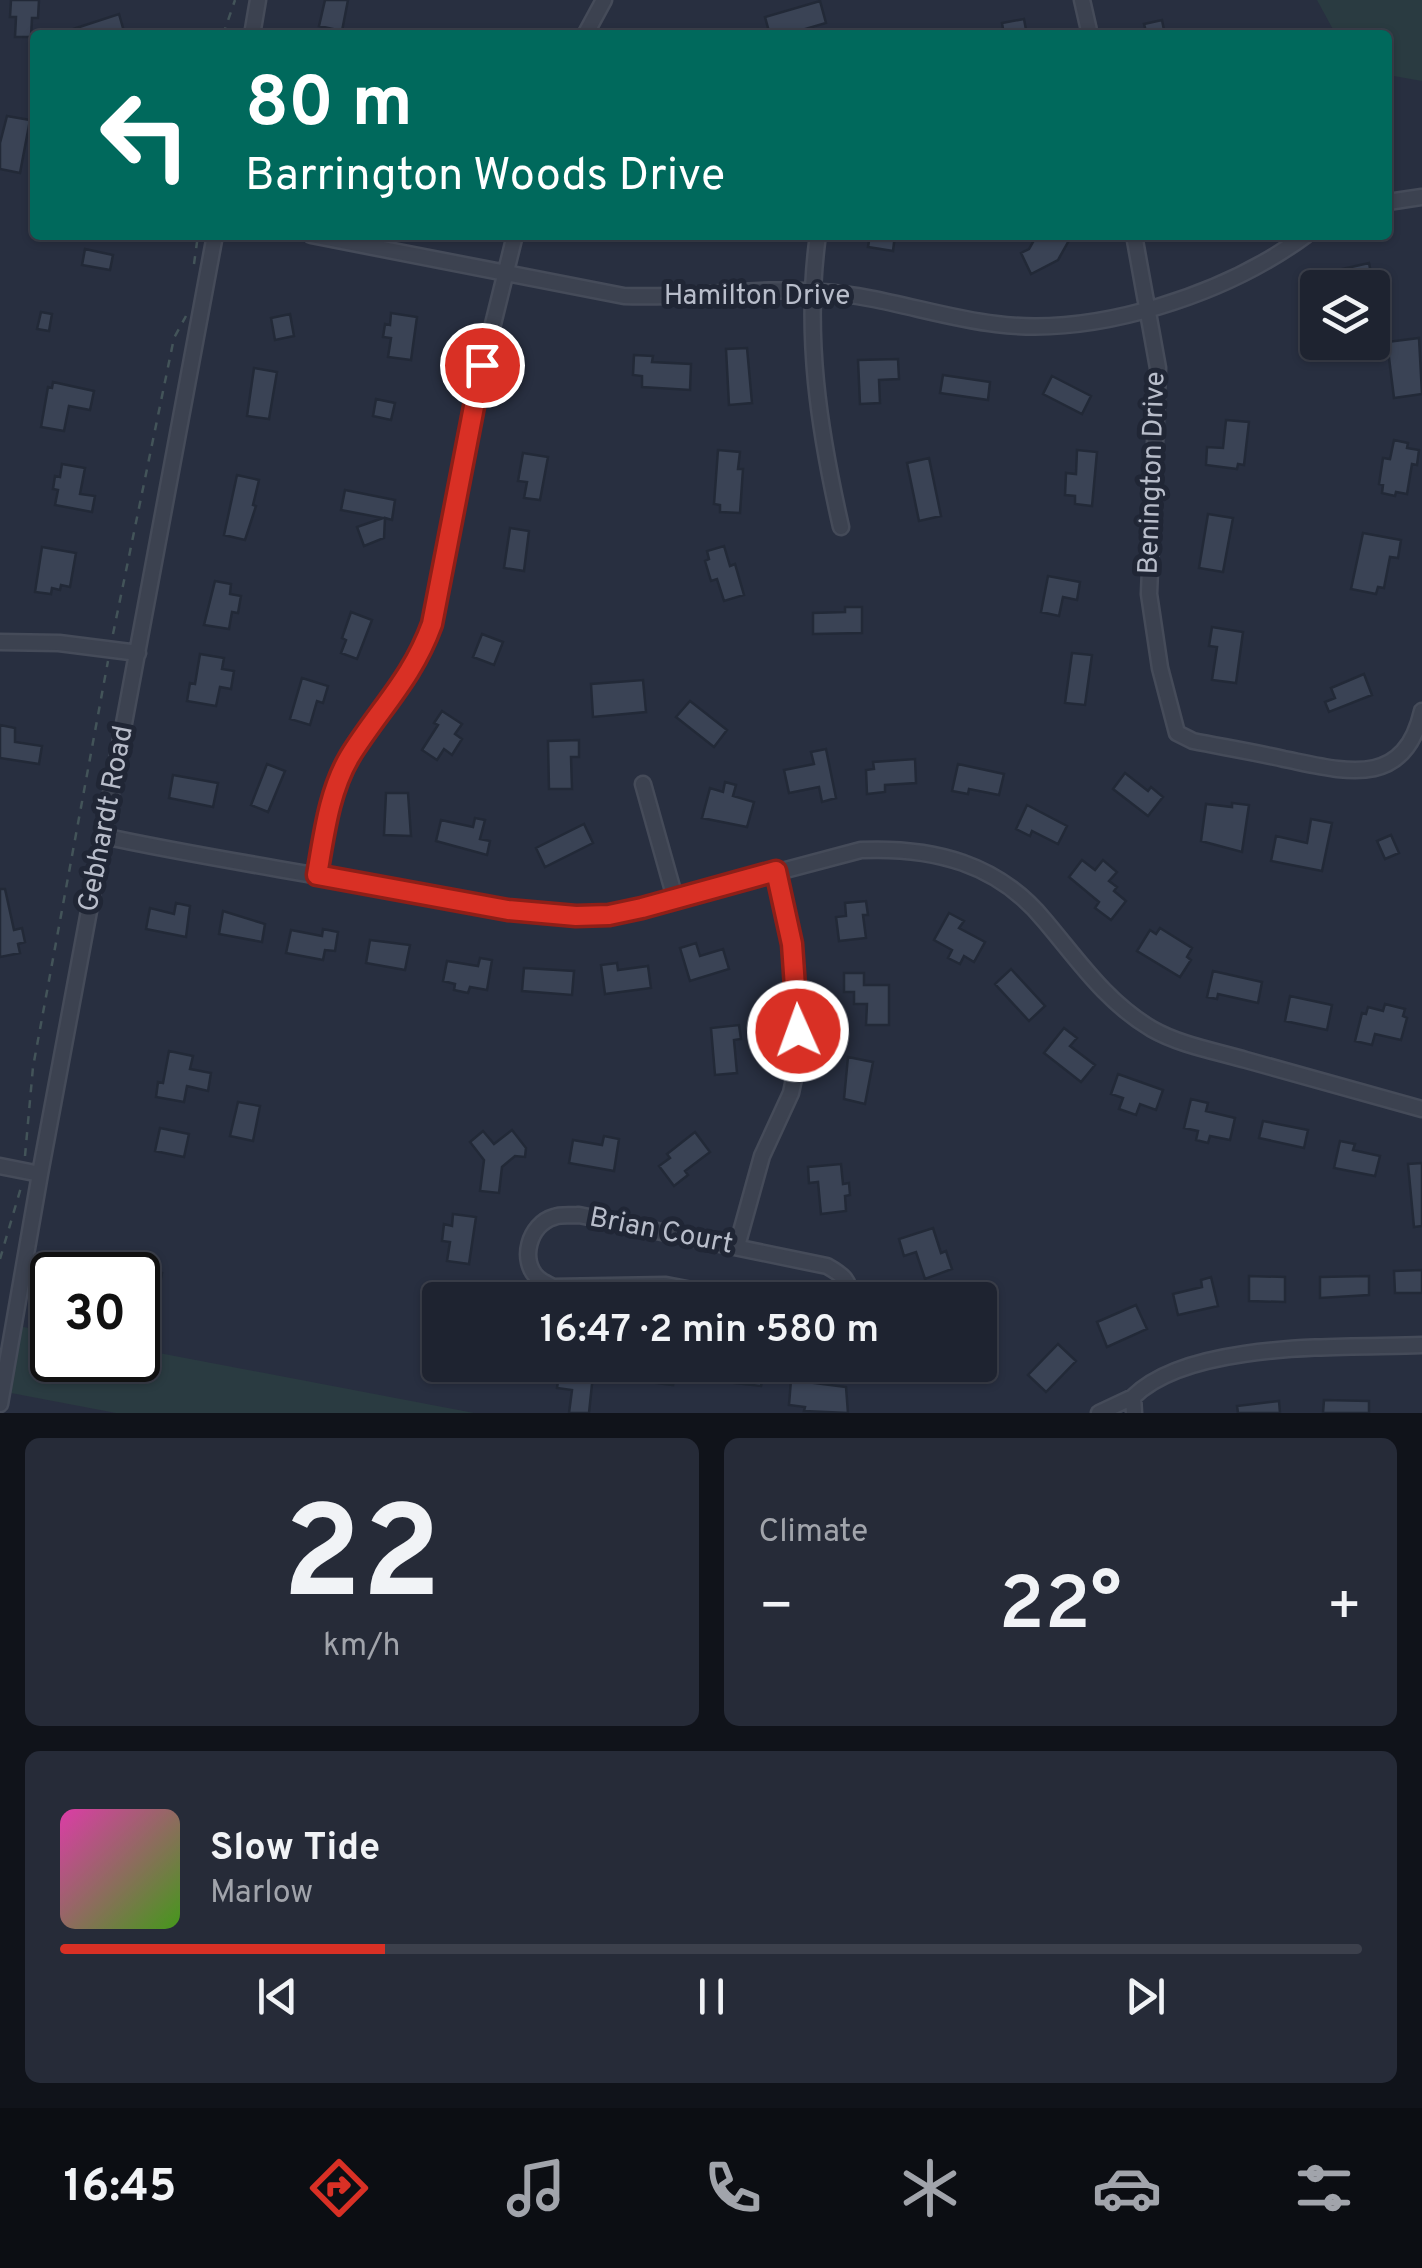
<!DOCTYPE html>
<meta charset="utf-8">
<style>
body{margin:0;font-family:Overpass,sans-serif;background:#262b38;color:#f1f3f6;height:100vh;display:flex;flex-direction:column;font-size:38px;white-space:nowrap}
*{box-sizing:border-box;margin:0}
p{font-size:32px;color:#a1a4ab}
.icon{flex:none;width:55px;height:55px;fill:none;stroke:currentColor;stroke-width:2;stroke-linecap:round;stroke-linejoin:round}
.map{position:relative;height:1413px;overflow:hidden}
.side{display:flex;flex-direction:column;gap:25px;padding:25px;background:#10131a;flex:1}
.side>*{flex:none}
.banner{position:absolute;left:30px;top:30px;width:1362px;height:210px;border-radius:10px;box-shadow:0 2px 8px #0004,0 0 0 2px #3c404c;background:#00695c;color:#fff;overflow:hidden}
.controls{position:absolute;left:1300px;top:270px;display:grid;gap:20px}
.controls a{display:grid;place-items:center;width:90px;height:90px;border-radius:10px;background:#1e2330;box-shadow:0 2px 8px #0004,0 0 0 2px #3c404c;font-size:50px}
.speed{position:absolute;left:30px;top:1252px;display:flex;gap:20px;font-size:50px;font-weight:700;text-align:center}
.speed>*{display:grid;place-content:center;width:130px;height:130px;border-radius:50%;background:#1e2330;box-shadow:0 2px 8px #0004,0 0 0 2px #3c404c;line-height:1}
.speed .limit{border:5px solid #111;border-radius:15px;background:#fff;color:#111}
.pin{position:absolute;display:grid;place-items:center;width:85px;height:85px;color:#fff;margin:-42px;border:5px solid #fff;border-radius:50%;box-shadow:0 2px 10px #0007}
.me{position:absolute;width:110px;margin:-55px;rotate:358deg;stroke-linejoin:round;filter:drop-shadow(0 0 8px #0008)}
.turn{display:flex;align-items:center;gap:35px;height:210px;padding:0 50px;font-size:45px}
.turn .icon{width:130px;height:130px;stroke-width:2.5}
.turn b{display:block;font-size:70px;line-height:85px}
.big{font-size:75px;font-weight:600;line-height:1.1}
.side .widget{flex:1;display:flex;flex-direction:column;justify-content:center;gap:15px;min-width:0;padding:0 35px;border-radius:15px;background:#262b38}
.side .dial{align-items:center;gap:0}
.dial b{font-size:130px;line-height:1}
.song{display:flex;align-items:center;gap:30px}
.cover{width:120px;height:120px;border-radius:15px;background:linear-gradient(135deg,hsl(320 70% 55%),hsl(100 70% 35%))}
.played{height:10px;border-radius:5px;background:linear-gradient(90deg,#d93025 25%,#3c404c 25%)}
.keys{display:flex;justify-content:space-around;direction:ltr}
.heat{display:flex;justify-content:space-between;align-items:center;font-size:55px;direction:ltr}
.side .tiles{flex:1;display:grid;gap:25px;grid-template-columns:1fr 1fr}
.widget:last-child{grid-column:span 2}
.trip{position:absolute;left:422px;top:1282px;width:575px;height:100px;border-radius:10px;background:#1e2330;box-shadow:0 2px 8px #0004,0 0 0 2px #3c404c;font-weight:600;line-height:100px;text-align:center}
.tabs{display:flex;height:160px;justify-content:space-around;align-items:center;background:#0c0e13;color:#a1a4ab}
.tabs .icon{width:70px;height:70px}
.tabs .active{color:#d93025}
.tabs b{font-size:45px;color:#f1f3f6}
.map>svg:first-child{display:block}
</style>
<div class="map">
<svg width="1422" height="1413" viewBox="0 0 1422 1413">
<rect width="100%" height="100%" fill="#282f40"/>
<path fill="#2a3b41" d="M 1317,0 L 1422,0 L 1422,81 L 1388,75 L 1388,35 L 1336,35 Z
M 19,1326 L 52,1333 L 52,1360 L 138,1360 L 138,1349 L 474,1413 L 116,1413 L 11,1393 Z"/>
<path fill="#3a4355" stroke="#222937" stroke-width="2.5" d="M 11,0 L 39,0 L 38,18 L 32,18 L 31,37 L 15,37 L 16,17 L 10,17 Z
M 325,0 L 348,0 L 342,31 L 319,26 Z
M 820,1 L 826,23 L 785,35 L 770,35 L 765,17 Z
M 119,14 L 125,35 L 61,35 L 61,33 Z
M 1024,19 L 1027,35 L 1004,35 L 1002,23 Z
M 1162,20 L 1165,35 L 1147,35 L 1144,24 Z
M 7,116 L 30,120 L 20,173 L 0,169 L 0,143 Z
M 870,235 L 895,235 L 893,251 L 868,247 Z
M 1037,235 L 1072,235 L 1058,260 L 1031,274 L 1021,253 L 1029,249 Z
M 85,249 L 113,255 L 110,270 L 82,265 Z
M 1369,263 L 1373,284 L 1332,288 L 1329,272 Z
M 41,312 L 52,314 L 49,331 L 37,329 Z
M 391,313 L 417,317 L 411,360 L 388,357 L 391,338 L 383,337 L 385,324 L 390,325 Z
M 290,314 L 294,336 L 275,340 L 271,318 Z
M 1419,338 L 1422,394 L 1394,398 L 1387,342 Z
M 747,348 L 752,403 L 729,405 L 726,349 Z
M 634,355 L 653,356 L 652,362 L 691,364 L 690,390 L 642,387 L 642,376 L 633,375 Z
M 898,359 L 899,379 L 879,380 L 880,403 L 860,404 L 858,360 Z
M 254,368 L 277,372 L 269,419 L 247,416 Z
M 943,375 L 990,382 L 988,400 L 940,393 Z
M 1052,376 L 1091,396 L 1082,414 L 1043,394 Z
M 53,382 L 94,391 L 90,410 L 69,406 L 64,431 L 41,427 L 48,387 L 52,388 Z
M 376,399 L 395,403 L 391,420 L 373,416 Z
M 1226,420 L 1249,422 L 1244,465 L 1238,464 L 1237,469 L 1206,465 L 1207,447 L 1223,448 Z
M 1394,440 L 1408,443 L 1407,448 L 1419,450 L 1417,465 L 1412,464 L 1407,494 L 1396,492 L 1395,496 L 1382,493 L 1383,485 L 1379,484 L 1383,458 L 1390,459 Z
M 718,450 L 740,452 L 738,469 L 743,469 L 740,513 L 720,512 L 720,505 L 714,504 Z
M 1077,450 L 1097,452 L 1092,506 L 1075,504 L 1075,496 L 1065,495 L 1066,473 L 1076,474 Z
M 523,453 L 548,457 L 540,500 L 524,498 L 527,482 L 518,481 Z
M 929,458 L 941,516 L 919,521 L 907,463 Z
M 62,464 L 85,468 L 80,494 L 95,496 L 92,512 L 55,505 L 58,490 L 53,489 L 55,476 L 60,477 Z
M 237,475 L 259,480 L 253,505 L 256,506 L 245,540 L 224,535 Z
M 345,490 L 395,500 L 392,520 L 385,518 L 384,538 L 364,546 L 357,527 L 383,518 L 341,510 Z
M 1208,514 L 1233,518 L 1223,572 L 1199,568 Z
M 510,528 L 529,531 L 524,571 L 504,568 Z
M 1363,533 L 1401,540 L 1398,558 L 1390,557 L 1384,588 L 1378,587 L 1376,594 L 1351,589 Z
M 724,546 L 730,566 L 735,564 L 744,595 L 724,601 L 717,579 L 711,581 L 705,561 L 709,559 L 707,551 Z
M 42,547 L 76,553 L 70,587 L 61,585 L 60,590 L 52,588 L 51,594 L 35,592 Z
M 1048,576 L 1080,582 L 1077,600 L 1063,597 L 1059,616 L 1041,612 Z
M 215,581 L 231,584 L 230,594 L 241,596 L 238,613 L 232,612 L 229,629 L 204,625 Z
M 845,607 L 862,607 L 862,633 L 813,634 L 813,613 L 845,612 Z
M 351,612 L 372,620 L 357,659 L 341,653 L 346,640 L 342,638 Z
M 1212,627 L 1243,632 L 1236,683 L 1212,680 L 1217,647 L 1209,646 Z
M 482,634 L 503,642 L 494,665 L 473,657 Z
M 1072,653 L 1092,655 L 1085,705 L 1065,703 Z
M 200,654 L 224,658 L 222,669 L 234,671 L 231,689 L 220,687 L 216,706 L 187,701 L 190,683 L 195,684 Z
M 1364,674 L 1372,695 L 1329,712 L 1325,702 L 1335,698 L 1331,688 Z
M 302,678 L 328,686 L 323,703 L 317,701 L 310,725 L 290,719 Z
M 643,680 L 646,712 L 593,717 L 591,684 Z
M 690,701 L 727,730 L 714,747 L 676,717 Z
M 442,711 L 462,724 L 455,734 L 462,739 L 452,755 L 444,749 L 437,760 L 422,750 L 438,725 L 434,723 Z
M 0,725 L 15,728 L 15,742 L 42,746 L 39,764 L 0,758 Z
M 579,740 L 579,757 L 571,757 L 572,789 L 549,789 L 548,741 Z
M 826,749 L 836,798 L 822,802 L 819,787 L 789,793 L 784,770 L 814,764 L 811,752 Z
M 915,759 L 916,783 L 885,785 L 885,792 L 867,794 L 866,770 L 874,769 L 873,762 Z
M 267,764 L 285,771 L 268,812 L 251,805 Z
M 958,764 L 1004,774 L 999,795 L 969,789 L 968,794 L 952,791 Z
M 1125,773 L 1148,791 L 1151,787 L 1163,797 L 1148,816 L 1113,789 Z
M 173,775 L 218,783 L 213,807 L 169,798 Z
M 725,782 L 736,785 L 733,796 L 754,802 L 747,827 L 702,818 L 710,788 L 723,792 Z
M 386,793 L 408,793 L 411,836 L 384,835 Z
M 1232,803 L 1249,805 L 1242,852 L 1201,841 L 1206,804 L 1232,807 Z
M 1027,805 L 1067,826 L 1058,844 L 1032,831 L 1030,836 L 1016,829 Z
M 475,818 L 485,820 L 480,839 L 490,841 L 487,855 L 436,841 L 441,820 L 473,827 Z
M 1311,819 L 1332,823 L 1322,871 L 1271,861 L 1276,836 L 1307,843 Z
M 584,824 L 593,843 L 545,867 L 536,848 Z
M 1391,835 L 1399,853 L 1385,859 L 1377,841 Z
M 1082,860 L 1095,870 L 1103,860 L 1117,872 L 1109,881 L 1117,887 L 1114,891 L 1126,901 L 1111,920 L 1095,908 L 1099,902 L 1069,877 Z
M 0,889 L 5,889 L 14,930 L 22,928 L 25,942 L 18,944 L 20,953 L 0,957 Z
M 866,901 L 868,915 L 863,915 L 866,938 L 839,941 L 836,917 L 846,916 L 845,903 Z
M 176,903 L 190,906 L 186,937 L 146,929 L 150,908 L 174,914 Z
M 223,911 L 265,924 L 262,942 L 219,934 Z
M 949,913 L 964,921 L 959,928 L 985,942 L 974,962 L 964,956 L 960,964 L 948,958 L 952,950 L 934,940 Z
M 1160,928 L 1192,948 L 1187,957 L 1191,960 L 1180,977 L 1137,951 L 1150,930 L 1156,934 Z
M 323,929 L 338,932 L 335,951 L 325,950 L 323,960 L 286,953 L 291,930 L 322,936 Z
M 370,940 L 410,945 L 405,970 L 366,963 Z
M 696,943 L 700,956 L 723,949 L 729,969 L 690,981 L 680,948 Z
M 480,958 L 492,960 L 487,990 L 470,987 L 468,993 L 454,990 L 455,984 L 443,981 L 447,961 L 478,966 Z
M 617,963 L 618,970 L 648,966 L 651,988 L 605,994 L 601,965 Z
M 524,968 L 574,971 L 572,995 L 522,991 Z
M 1011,969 L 1045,1006 L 1029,1021 L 995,984 Z
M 1213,971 L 1262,982 L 1258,1003 L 1218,994 L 1217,999 L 1207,997 Z
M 844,973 L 864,973 L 864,985 L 889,985 L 889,1025 L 866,1025 L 867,1004 L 854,1004 L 854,992 L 844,992 Z
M 1290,996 L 1332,1005 L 1327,1030 L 1285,1021 Z
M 1385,1004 L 1405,1009 L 1403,1016 L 1407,1018 L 1401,1040 L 1375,1034 L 1372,1045 L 1355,1041 L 1362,1013 L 1366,1014 L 1368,1007 L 1383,1011 Z
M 739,1025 L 741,1039 L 734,1040 L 737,1073 L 715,1075 L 711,1028 Z
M 1064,1028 L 1077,1038 L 1070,1046 L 1095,1065 L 1081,1082 L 1044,1053 Z
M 169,1051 L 193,1056 L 190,1069 L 211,1073 L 208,1091 L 187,1086 L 184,1102 L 156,1097 L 158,1082 L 163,1083 Z
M 848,1057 L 873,1062 L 865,1104 L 844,1099 Z
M 1118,1074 L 1163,1090 L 1156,1110 L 1140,1104 L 1136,1115 L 1119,1109 L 1123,1098 L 1111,1094 Z
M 1191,1099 L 1208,1103 L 1206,1111 L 1235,1118 L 1230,1140 L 1210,1136 L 1208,1143 L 1196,1140 L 1198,1131 L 1184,1128 Z
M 238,1102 L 260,1106 L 253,1141 L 230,1136 Z
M 1263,1121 L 1308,1130 L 1304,1148 L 1259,1138 Z
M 160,1128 L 189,1134 L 184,1157 L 155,1151 Z
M 512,1130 L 526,1148 L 525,1157 L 515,1156 L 502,1167 L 499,1193 L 480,1191 L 484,1160 L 470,1142 L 483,1131 L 494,1144 Z
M 695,1132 L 710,1152 L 685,1171 L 688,1175 L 674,1186 L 659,1166 L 670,1158 L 667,1154 Z
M 604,1136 L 619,1139 L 614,1171 L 569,1163 L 573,1140 L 602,1145 Z
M 1340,1141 L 1355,1144 L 1353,1150 L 1380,1156 L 1375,1176 L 1334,1168 Z
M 1422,1163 L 1422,1226 L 1414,1227 L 1408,1164 Z
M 841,1164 L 843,1184 L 849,1183 L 850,1195 L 845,1196 L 846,1211 L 821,1214 L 818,1182 L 809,1183 L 808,1167 Z
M 453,1214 L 476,1217 L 469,1264 L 447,1261 L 450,1242 L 442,1241 L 444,1224 L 452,1226 Z
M 933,1228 L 941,1253 L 946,1251 L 952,1269 L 925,1279 L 916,1252 L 904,1256 L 899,1239 Z
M 140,1270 L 162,1273 L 154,1318 L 151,1318 L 150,1324 L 138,1322 Z
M 1422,1270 L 1422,1293 L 1395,1293 L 1394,1271 Z
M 1249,1276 L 1285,1277 L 1285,1302 L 1249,1301 Z
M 1369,1276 L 1369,1295 L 1320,1298 L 1320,1277 Z
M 1211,1277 L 1218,1306 L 1178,1315 L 1173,1294 L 1202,1287 L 1201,1280 Z
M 1136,1305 L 1147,1329 L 1107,1347 L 1097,1322 Z
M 1058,1344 L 1076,1361 L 1046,1392 L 1028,1375 Z
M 537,1365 L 594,1365 L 589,1413 L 569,1413 L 572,1390 L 557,1388 L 559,1375 L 537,1372 Z
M 636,1365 L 675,1365 L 673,1385 L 634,1380 Z
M 710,1365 L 765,1365 L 761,1386 L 707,1380 Z
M 791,1380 L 846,1387 L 848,1413 L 804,1411 L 805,1407 L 789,1405 Z
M 1324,1400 L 1369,1401 L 1369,1413 L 1323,1413 Z
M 1279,1401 L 1280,1413 L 1238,1413 L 1237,1406 Z"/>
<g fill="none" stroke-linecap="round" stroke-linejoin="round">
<defs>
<path id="minor" d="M 1082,0 L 1090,35
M 252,35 L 258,0
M 585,35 L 604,0
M 1388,202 L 1422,197
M 311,235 L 624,296 C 691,299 757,286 823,292 C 882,296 938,317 996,324 C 1097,337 1226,294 1306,235
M 818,235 C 804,335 819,430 841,527
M 1134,235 L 1158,368 L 1149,594 L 1160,668 L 1177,733 L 1193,741 C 1223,747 1254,752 1284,759 C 1344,771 1404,790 1422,711
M 0,642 L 59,643 L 138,653
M 643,784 L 675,898
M 103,836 C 186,854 270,867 353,882 C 448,899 546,928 642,908 L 861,850 C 933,847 998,863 1045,921 C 1078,960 1106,1002 1152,1029 C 1180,1045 1215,1051 1246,1060 C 1304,1076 1363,1092 1422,1109
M 317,875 C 324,835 329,791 351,756 C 380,709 412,679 432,624 L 475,397 L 515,235
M 0,1166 L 40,1174
M 737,1246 L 762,1156 L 791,1093 L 799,1055 L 796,974 L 777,871
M 744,1300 L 666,1285 L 553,1287 C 548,1284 542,1282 538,1278 C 519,1261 529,1224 554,1217 C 561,1214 572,1216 579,1215 L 827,1266 C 843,1275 851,1281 850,1300
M 1133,1397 C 1190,1340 1345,1348 1422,1345
M 0,1404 L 40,1174 L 215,235
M 1099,1413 L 1133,1397 L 1134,1413"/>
</defs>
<use href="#minor" stroke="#454b59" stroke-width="19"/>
<path stroke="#435459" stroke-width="2.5" stroke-dasharray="8 8" stroke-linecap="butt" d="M 223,35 L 235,0
M 194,264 L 198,235
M 113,634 L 174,338 L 186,316
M 25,1156 L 33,1067 L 108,661
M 0,1259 L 22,1184"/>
<use href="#minor" stroke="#3c4250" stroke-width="14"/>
</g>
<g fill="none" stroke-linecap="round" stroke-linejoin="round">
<defs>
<path id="route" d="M 482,365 L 432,624 C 412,679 380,708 350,756 C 329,791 324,835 317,875 L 508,910 L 576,916 L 609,915 L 642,908 L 776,871 L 792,944 L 798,1031"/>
</defs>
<use href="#route" stroke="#8d1f18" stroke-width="25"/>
<use href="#route" stroke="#d93025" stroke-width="18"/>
</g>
<g text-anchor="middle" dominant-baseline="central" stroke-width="10" stroke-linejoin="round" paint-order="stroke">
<g font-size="28" fill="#b8bdca" stroke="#202635">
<text x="757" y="297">Hamilton Drive</text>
<text transform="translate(1153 473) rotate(-88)">Benington Drive</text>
<text transform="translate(107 819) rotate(-79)">Gebhardt Road</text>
<text transform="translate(661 1232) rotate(11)">Brian Court</text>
</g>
</g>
</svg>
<div class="controls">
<a><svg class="icon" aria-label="layers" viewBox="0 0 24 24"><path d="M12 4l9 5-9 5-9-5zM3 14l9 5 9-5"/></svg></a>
</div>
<div class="speed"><div class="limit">30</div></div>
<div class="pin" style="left:482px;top:365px;background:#d93025"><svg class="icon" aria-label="arrive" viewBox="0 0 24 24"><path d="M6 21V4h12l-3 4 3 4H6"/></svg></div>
<svg class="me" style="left:798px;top:1031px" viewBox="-20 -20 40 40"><circle r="17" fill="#d93025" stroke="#fff" stroke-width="3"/><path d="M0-11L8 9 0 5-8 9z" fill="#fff"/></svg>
<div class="trip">16:47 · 2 min · 580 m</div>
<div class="banner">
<div class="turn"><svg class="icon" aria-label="left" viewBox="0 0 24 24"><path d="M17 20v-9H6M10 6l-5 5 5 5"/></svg><div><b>80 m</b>Barrington Woods Drive</div></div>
</div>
</div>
<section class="side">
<div class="tiles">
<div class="widget dial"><b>22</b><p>km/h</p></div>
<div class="widget"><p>Climate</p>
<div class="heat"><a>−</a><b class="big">22°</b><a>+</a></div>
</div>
<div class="widget">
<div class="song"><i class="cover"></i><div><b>Slow Tide</b><p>Marlow</p></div></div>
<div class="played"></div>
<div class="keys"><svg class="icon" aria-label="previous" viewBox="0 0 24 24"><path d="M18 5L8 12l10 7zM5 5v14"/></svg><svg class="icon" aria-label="pause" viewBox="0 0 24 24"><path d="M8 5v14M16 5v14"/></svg><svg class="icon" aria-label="next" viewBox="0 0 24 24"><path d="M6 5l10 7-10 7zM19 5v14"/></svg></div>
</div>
</div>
</section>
<nav class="tabs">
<b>16:45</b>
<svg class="icon active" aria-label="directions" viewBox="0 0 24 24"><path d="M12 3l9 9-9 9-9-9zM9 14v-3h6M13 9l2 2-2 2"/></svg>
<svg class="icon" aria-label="music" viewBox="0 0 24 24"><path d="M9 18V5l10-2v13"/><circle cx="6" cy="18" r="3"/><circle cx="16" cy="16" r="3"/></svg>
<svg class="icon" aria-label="phone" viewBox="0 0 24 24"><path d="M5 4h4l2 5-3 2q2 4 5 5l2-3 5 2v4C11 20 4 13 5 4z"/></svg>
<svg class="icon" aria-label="climate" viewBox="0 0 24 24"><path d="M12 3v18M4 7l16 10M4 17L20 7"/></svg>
<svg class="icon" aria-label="car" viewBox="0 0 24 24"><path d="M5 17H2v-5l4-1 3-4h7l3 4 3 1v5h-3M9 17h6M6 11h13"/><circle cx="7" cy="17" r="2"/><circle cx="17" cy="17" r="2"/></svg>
<svg class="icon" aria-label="filters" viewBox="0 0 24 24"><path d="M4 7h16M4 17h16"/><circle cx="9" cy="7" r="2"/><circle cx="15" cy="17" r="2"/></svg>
</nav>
